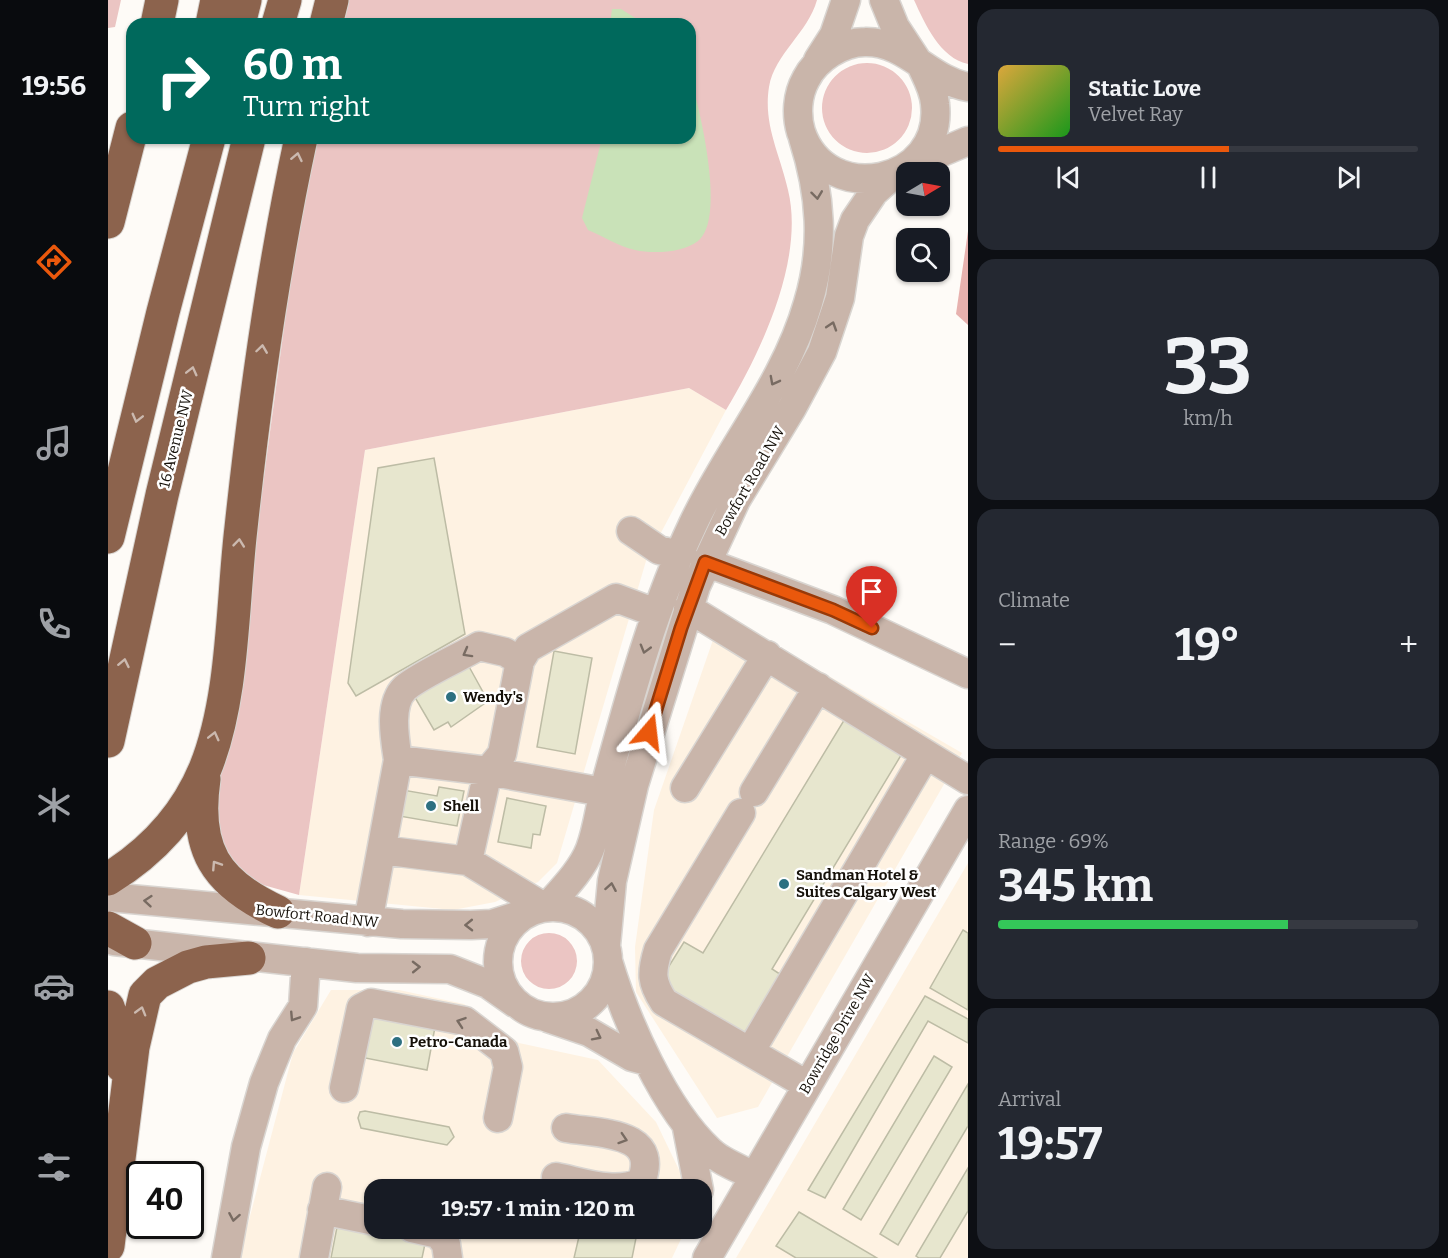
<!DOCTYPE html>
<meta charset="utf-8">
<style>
body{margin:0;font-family:Bitter,serif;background:#242831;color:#f1f3f6;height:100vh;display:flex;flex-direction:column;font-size:22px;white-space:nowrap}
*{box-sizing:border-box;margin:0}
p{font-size:20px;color:#9ea1a6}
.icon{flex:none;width:33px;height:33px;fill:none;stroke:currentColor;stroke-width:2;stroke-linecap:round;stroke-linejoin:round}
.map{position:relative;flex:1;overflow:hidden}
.details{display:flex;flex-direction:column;gap:9px;padding:9px;background:#0d0f14;width:480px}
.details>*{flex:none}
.hud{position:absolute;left:18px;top:18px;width:570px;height:126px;border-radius:18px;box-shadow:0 2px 4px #0004;background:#00695c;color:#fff;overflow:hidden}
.needle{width:39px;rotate:80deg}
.controls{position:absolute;left:788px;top:162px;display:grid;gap:12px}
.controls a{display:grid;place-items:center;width:54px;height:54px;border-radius:12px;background:#171b24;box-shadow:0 2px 4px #0004;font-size:30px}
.speed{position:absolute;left:18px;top:1161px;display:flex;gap:12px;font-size:30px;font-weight:700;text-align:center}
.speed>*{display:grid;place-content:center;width:78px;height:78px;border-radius:50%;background:#171b24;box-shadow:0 2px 4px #0004;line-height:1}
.speed .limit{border:3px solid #111;border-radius:9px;background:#fff;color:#111}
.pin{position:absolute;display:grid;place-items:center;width:51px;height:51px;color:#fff;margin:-62px -26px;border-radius:50% 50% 50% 0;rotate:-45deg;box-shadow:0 0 6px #0007}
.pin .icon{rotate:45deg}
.me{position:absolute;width:66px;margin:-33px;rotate:17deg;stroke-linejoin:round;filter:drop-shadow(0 0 4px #0008)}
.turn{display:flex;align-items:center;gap:21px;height:126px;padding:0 18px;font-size:27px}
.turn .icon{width:78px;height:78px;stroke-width:2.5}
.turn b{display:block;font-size:42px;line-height:51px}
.big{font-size:45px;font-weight:700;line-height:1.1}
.details .tile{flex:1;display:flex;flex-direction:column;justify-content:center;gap:9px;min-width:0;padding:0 21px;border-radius:18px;background:#242831}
.details .dial{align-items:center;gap:0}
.dial b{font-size:78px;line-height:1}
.song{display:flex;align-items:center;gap:18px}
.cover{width:72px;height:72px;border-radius:9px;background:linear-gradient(135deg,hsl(40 70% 55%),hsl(120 70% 35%))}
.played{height:6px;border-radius:3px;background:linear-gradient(90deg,#ea580c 55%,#363941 55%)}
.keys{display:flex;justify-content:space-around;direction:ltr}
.heat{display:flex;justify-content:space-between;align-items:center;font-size:33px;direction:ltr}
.charge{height:9px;border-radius:4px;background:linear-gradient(90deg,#34c759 69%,#363941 0)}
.trip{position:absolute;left:256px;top:1179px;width:348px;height:60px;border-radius:18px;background:#171b24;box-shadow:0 2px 4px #0004;font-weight:700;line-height:60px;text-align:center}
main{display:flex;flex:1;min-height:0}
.menu{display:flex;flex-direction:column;width:108px;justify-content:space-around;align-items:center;background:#090b0e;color:#9ea1a6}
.menu .icon{width:42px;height:42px}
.menu .current{color:#ea580c}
.menu b{font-size:27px;color:#f1f3f6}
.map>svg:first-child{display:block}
</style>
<main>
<nav class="menu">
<b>19:56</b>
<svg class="icon current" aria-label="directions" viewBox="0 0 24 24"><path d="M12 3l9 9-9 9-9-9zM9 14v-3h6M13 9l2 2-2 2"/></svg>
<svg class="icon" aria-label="music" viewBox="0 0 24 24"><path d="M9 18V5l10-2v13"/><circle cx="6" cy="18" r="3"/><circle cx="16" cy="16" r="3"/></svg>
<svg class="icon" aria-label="phone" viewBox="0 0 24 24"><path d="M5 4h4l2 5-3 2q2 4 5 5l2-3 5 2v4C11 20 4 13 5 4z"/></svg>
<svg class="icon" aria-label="climate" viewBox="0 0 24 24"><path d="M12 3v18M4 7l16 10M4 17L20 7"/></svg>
<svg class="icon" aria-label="car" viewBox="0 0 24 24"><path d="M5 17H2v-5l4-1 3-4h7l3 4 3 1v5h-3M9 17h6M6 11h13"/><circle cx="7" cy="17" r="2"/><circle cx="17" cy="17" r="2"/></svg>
<svg class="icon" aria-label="filters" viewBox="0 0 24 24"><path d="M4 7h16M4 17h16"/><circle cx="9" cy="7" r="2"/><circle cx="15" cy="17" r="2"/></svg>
</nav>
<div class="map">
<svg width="860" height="1258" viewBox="0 0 860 1258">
<rect width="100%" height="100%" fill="#fefbf7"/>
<path fill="#fef2e2" d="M 581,388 L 618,410 L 538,561 L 449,863 L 430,882 L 387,902 L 345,910 L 191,895 L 257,450 Z
M 614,614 L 854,753 L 650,1107 L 609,1118 L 528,992 L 527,947 L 546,810 Z
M 860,863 L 860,1258 L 628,1258 Z
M 223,990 L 291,990 L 356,1004 L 411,1043 L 490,1060 L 548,1122 L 574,1176 L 574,1190 L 267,1190 L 267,1228 L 573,1229 L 573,1239 L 564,1258 L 131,1258 L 185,1053 Z"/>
<path fill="#ebc5c3" d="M 0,0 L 13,0 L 7,27 L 0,28 Z
M 238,0 L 709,0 C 700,33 667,53 661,87 C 655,125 672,154 680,190 C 697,259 653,352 618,410 L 581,388 L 257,450 L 191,895 L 148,883 L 122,866 L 106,841 L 105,771 L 131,663 L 191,216 L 208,138 L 582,138 L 582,24 L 233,24 Z
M 806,0 L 860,0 L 860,64 C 832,58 817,24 806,0 Z
M714 108a45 45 0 1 1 90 0a45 45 0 1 1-90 0Z
M413 961a28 28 0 1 1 56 0a28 28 0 1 1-56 0Z"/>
<path fill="#e7b1ae" d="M 860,231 L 860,325 L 848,314 Z"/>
<path fill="#c9e2b8" d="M 504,9 L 513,9 L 537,24 L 502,24 Z
M 582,76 C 591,106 619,219 590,241 C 575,253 545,254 527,250 C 512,247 495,236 480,230 L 474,218 L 494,138 L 582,138 Z"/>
<path fill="#e7e6ce" stroke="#bdbca5" stroke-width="1.5" d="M 326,458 L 357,634 L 248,696 L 240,683 L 270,468 Z
M 446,651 L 484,658 L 467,754 L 429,747 Z
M 359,663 L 380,701 L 343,727 L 340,722 L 326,730 L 305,694 Z
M 738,717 L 795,752 L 664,969 L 678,978 L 642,1038 L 551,982 L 576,942 L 595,953 Z
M 331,787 L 356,791 L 349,826 L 291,816 L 295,790 L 329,796 Z
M 399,798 L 438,806 L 432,835 L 425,834 L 423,848 L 390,842 Z
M 855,930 L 860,933 L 860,1010 L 822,988 Z
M 817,996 L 860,1019 L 860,1043 L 820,1021 L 717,1198 L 700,1190 Z
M 260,1014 L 327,1027 L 319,1070 L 252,1057 Z
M 826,1056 L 844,1067 L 753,1220 L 735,1209 Z
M 860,1084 L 860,1126 L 790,1245 L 772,1234 Z
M 257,1111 L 341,1127 L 346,1137 L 339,1145 L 253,1128 L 250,1118 L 252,1112 Z
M 860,1168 L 860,1211 L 832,1258 L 811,1258 L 808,1256 Z
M 691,1212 L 769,1258 L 688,1258 L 668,1246 Z
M 230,1222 L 318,1239 L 314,1258 L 223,1258 Z
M 473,1228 L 530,1228 L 524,1258 L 466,1258 Z"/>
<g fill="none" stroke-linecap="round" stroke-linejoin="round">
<defs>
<path id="minor" d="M 776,0 L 787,27 L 808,59
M 710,60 L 726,35 L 738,0
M 813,65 C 819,78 826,90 827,104 C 836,184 719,209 693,132 C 688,115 689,95 698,79 C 708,59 734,42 757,42 C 798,41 821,80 860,87
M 801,166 L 860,141
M 523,531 L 551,550 L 571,555
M 597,562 L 725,610 L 860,674
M 580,608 L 860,780
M 290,760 C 287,740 280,704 297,688 C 310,676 354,656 371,646 L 397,652 L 412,661
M 577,788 L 659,655
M 646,792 L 710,687
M 633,813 L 550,950 C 543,973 543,982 556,1002 L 699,1085
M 274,850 L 360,861
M 0,897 L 294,924 L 363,925 L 384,924 L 418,913
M390 962a55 55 0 1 1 110 0a55 55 0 1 1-110 0Z
M 436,907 L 360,861 L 380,771 L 394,754 L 412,661 L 420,648 L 508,598 L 548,613
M 439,907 C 454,890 474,870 482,849 C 490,828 492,804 498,783 C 522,695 546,606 585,524 C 620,449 677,384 700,303 C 717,247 713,194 695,138
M 260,922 L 290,760 L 380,771 L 495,792
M 6,941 L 249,968 L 342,969 L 380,984 L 407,1003
M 498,945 L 504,881 L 526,785 L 588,586 L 628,500 L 684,408 L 714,352 L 732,298 L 741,236 L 747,220 L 766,192 L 786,174
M 500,961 C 518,1021 556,1108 602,1151 C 613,1162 633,1169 646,1176
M 440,1018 L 481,1032 L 524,1057 L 539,1061
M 642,1052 L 818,754
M 236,1088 L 253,1008 L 263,1003 L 357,1021 L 396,1051 L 400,1067 L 390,1118
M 579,1128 L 591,1190
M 448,1177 C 474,1182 508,1195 533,1182 C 553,1131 492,1134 458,1128
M 214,1210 L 267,1221
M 304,1228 L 330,1234 L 338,1244 L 340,1258
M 118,1258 L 138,1147 L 156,1083 L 174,1039 L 195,1006 L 198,962
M 206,1258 L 219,1187
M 599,1258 L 860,810"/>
<path id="highway" d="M 49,24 L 54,0
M 104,24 L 109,0
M 131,24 L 137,0
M 170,24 L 177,0
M 218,24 L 224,0
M 0,222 L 24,128
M 0,537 L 55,312 L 101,138
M 0,741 L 54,495 L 141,138
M 96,779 C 86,849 107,883 170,912
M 0,879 C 44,852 77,817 97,769 C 126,698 124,604 133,528 C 147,397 165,267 193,138
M 0,928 L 27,943
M 0,1007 L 9,1032 L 14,1066
M 0,1246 L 25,1047 L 37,995 L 49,983 L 80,967 L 98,962 L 141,958"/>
</defs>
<use href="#minor" stroke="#d9d5d1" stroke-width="31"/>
<use href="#highway" stroke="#d9d5d1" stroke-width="35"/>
<use href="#minor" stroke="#c9b5aa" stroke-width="28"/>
<use href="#highway" stroke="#8c634d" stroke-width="33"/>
</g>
<defs><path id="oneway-chevron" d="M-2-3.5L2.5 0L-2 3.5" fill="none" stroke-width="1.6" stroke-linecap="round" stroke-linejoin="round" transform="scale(1.5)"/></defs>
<g stroke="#cbb9af">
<use href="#oneway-chevron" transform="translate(189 157) rotate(-78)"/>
<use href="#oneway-chevron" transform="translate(154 349) rotate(-82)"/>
<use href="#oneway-chevron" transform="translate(84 371) rotate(-76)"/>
<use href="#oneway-chevron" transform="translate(29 418) rotate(104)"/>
<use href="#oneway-chevron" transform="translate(131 543) rotate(-84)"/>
<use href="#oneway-chevron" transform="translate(16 663) rotate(-78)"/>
<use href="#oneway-chevron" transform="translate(106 736) rotate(-76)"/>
<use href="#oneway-chevron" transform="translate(108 865) rotate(-123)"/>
<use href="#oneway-chevron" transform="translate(33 1011) rotate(-74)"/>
</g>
<g stroke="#786b62">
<use href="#oneway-chevron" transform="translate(709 195) rotate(83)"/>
<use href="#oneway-chevron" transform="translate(724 326) rotate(-72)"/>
<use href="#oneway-chevron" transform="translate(666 381) rotate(118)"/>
<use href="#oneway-chevron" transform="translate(537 649) rotate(106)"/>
<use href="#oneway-chevron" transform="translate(359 653) rotate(151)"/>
<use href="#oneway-chevron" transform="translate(503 887) rotate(-80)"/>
<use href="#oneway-chevron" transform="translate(40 901) rotate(-175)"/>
<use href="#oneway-chevron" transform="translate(361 925) rotate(179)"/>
<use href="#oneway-chevron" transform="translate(308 967) rotate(-1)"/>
<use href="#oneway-chevron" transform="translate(186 1017) rotate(123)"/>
<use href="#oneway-chevron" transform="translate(353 1022) rotate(-161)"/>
<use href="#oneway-chevron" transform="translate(489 1036) rotate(27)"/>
<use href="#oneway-chevron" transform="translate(515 1139) rotate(18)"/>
<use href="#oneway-chevron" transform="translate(126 1217) rotate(100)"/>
</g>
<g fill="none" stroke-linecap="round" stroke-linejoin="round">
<defs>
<path id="route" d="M 541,732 L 573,628 L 597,562 L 725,610 L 764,628"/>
</defs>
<use href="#route" stroke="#983908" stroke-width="15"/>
<use href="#route" stroke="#ea580c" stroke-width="10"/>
</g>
<g fill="#2d7081" stroke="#fff" stroke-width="2">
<circle cx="343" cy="697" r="6"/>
<circle cx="323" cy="806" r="6"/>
<circle cx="676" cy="884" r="6"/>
<circle cx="289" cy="1042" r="6"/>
</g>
<g text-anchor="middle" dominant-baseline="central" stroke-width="5" stroke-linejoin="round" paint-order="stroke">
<g font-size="15" fill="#151009" stroke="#fff">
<text transform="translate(68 439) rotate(-76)">16 Avenue NW</text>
<text transform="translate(642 481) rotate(-60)">Bowfort Road NW</text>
<text transform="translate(209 916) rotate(6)">Bowfort Road NW</text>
<text transform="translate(729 1034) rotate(-60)">Bowridge Drive NW</text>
</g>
<g font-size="15" font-weight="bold" fill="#151009" stroke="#fff" text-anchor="start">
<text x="355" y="697">Wendy's</text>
<text x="335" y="806">Shell</text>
<text x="688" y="875">Sandman Hotel &amp;<tspan x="688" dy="17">Suites Calgary West</tspan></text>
<text x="301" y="1042">Petro-Canada</text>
</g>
</g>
</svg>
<div class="controls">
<a><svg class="needle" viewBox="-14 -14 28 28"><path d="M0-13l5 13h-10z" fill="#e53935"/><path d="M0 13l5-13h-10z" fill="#9ea1a6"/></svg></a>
<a><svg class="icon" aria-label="search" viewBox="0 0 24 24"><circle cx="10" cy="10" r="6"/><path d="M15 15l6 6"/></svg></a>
</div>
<div class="speed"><div class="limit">40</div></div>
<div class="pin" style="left:764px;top:628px;background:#d93025"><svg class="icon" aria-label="arrive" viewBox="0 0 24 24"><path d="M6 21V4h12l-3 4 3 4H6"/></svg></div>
<svg class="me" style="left:541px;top:732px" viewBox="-20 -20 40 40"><path d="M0-17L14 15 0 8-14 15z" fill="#ea580c" stroke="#fff" stroke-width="4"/></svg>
<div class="trip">19:57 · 1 min · 120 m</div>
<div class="hud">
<div class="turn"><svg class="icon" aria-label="right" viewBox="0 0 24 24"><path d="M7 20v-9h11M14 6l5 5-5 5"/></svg><div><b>60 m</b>Turn right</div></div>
</div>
</div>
<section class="details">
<div class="tile">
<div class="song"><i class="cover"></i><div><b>Static Love</b><p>Velvet Ray</p></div></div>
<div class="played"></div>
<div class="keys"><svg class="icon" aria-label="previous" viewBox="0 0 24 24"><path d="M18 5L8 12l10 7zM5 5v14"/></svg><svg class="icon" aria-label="pause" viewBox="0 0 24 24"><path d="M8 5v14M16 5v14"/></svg><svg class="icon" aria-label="next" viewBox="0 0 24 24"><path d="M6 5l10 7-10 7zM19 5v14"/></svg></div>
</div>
<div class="tile dial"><b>33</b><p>km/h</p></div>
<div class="tile"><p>Climate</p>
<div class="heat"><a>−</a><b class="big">19°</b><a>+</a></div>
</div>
<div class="tile"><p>Range · 69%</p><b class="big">345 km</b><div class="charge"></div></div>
<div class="tile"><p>Arrival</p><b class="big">19:57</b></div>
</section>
</main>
